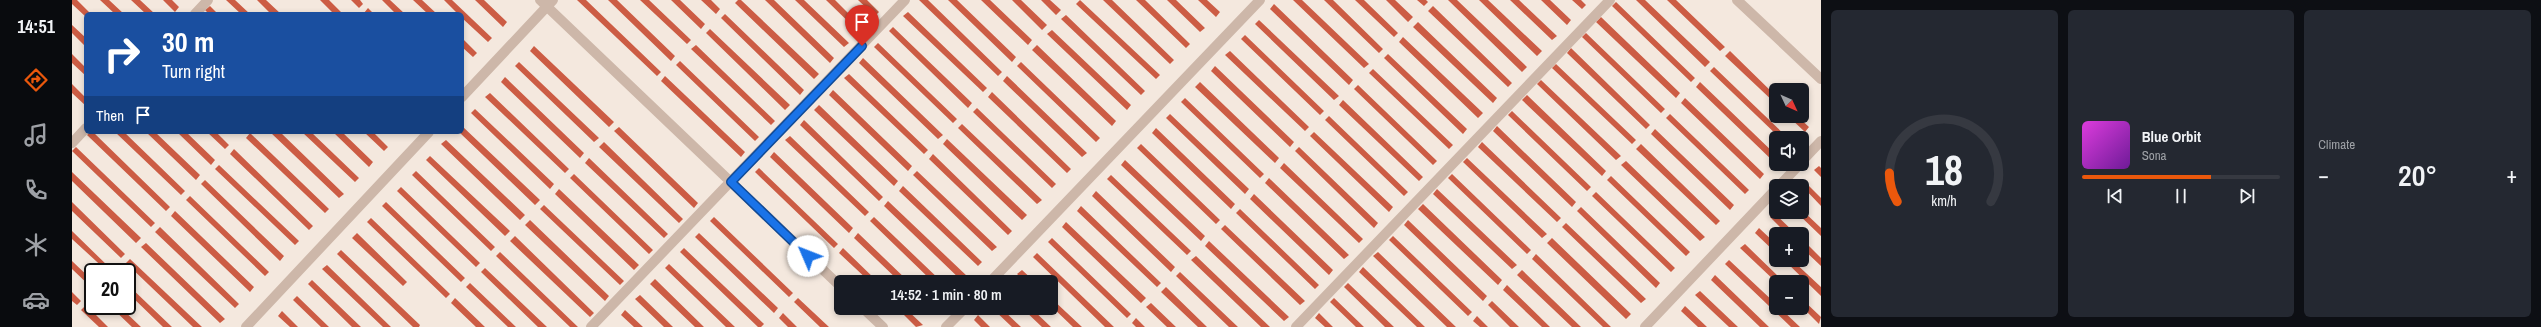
<!DOCTYPE html>
<meta charset="utf-8">
<style>
body{margin:0;font-family:"Archivo Narrow",sans-serif;background:#242831;color:#f1f3f6;height:100vh;display:flex;flex-direction:column;font-size:15px;white-space:nowrap}
*{box-sizing:border-box;margin:0}
p{font-size:13px;color:#9ea1a6}
.icon{flex:none;width:22px;height:22px;fill:none;stroke:currentColor;stroke-width:2;stroke-linecap:round;stroke-linejoin:round}
.map{position:relative;flex:1;overflow:hidden}
.details{display:flex;flex-direction:column;gap:10px;padding:10px;background:#0d0f14;width:720px}
.details>*{flex:none}
.banner{position:absolute;left:12px;top:12px;width:380px;height:122px;border-radius:6px;box-shadow:0 2px 6px #0003;background:#1a4fa0;color:#fff;overflow:hidden}
.needle{width:26px;rotate:134deg}
.tools{position:absolute;left:1697px;top:83px;display:grid;gap:8px}
.tools a{display:grid;place-items:center;width:40px;height:40px;border-radius:6px;background:#171b24;box-shadow:0 2px 6px #0003;font-size:20px}
.speed{position:absolute;left:12px;top:263px;display:flex;gap:8px;font-size:20px;font-weight:700;text-align:center}
.speed>*{display:grid;place-content:center;width:52px;height:52px;border-radius:50%;background:#171b24;box-shadow:0 2px 6px #0003;line-height:1}
.speed .limit{border:2px solid #111;border-radius:6px;background:#fff;color:#111}
.pin{position:absolute;display:grid;place-items:center;width:34px;height:34px;color:#fff;margin:-41px -17px;border-radius:50% 50% 50% 0;rotate:-45deg;box-shadow:0 0 4px #0007}
.pin .icon{rotate:45deg}
.me{position:absolute;width:44px;margin:-22px;rotate:314deg;stroke-linejoin:round;filter:drop-shadow(0 0 3px #0008)}
.turn{display:flex;align-items:center;gap:14px;height:84px;padding:0 12px;font-size:18px}
.turn .icon{width:52px;height:52px;stroke-width:2.5}
.turn b{display:block;font-size:28px;line-height:34px}
.then{display:flex;align-items:center;height:38px;padding:0 12px;background:#0003;gap:8px;font-size:15px}
.big{font-size:30px;font-weight:600;line-height:1.1}
.details .tile{flex:1;display:flex;flex-direction:column;justify-content:center;gap:6px;min-width:0;padding:0 14px;border-radius:6px;background:#242831}
.details .dial{align-items:center;gap:0}
.dial svg{height:104px;overflow:visible;fill:none;stroke:#363941;stroke-width:7;stroke-linecap:round;text-anchor:middle}
.dial text{fill:#f1f3f6;stroke:none}
.song{display:flex;align-items:center;gap:12px}
.cover{width:48px;height:48px;border-radius:6px;background:linear-gradient(135deg,hsl(300 70% 55%),hsl(280 70% 35%))}
.played{height:4px;border-radius:2px;background:linear-gradient(90deg,#ea580c 65%,#363941 65%)}
.keys{display:flex;justify-content:space-around;direction:ltr}
.heat{display:flex;justify-content:space-between;align-items:center;font-size:22px;direction:ltr}
.details .tiles{flex:1;display:grid;gap:10px;grid-template-columns:repeat(3,1fr)}
.trip{position:absolute;left:762px;top:275px;width:224px;height:40px;border-radius:6px;background:#171b24;box-shadow:0 2px 6px #0003;font-weight:600;line-height:40px;text-align:center}
main{display:flex;flex:1;min-height:0}
.menu{display:flex;flex-direction:column;width:72px;justify-content:space-around;align-items:center;background:#090b0e;color:#9ea1a6}
.menu .icon{width:28px;height:28px}
.menu .active{color:#ea580c}
.menu b{font-size:18px;color:#f1f3f6}
.map>svg:first-child{display:block}
</style>
<main>
<nav class="menu">
<b>14:51</b>
<svg class="icon active" aria-label="directions" viewBox="0 0 24 24"><path d="M12 3l9 9-9 9-9-9zM9 14v-3h6M13 9l2 2-2 2"/></svg>
<svg class="icon" aria-label="music" viewBox="0 0 24 24"><path d="M9 18V5l10-2v13"/><circle cx="6" cy="18" r="3"/><circle cx="16" cy="16" r="3"/></svg>
<svg class="icon" aria-label="phone" viewBox="0 0 24 24"><path d="M5 4h4l2 5-3 2q2 4 5 5l2-3 5 2v4C11 20 4 13 5 4z"/></svg>
<svg class="icon" aria-label="climate" viewBox="0 0 24 24"><path d="M12 3v18M4 7l16 10M4 17L20 7"/></svg>
<svg class="icon" aria-label="car" viewBox="0 0 24 24"><path d="M5 17H2v-5l4-1 3-4h7l3 4 3 1v5h-3M9 17h6M6 11h13"/><circle cx="7" cy="17" r="2"/><circle cx="17" cy="17" r="2"/></svg>
</nav>
<div class="map">
<svg width="1749" height="327" viewBox="0 0 1749 327">
<rect width="100%" height="100%" fill="#f4e8de"/>
<path fill="#cc5c44" d="M 0,0 L 5,0 L 19,14 L 14,14 L 14,17 L 0,4 Z
M 28,0 L 37,0 L 52,14 L 43,14 Z
M 59,0 L 68,0 L 83,14 L 74,14 Z
M 91,0 L 100,0 L 107,7 L 103,12 Z
M 154,0 L 163,0 L 178,14 L 169,14 Z
M 185,0 L 194,0 L 209,14 L 199,14 Z
M 248,0 L 257,0 L 271,14 L 262,14 Z
M 279,0 L 288,0 L 291,4 L 287,8 Z
M 310,0 L 318,0 L 333,14 L 324,14 Z
M 341,0 L 350,0 L 365,14 L 356,14 Z
M 372,0 L 380,0 L 420,38 L 416,42 L 390,18 L 390,14 L 386,14 Z
M 403,0 L 412,0 L 435,22 L 431,27 Z
M 505,0 L 514,0 L 589,72 L 585,76 Z
M 536,0 L 545,0 L 603,56 L 599,61 Z
M 568,0 L 577,0 L 619,40 L 615,44 Z
M 599,0 L 608,0 L 633,24 L 629,29 Z
M 629,0 L 639,0 L 648,9 L 644,14 Z
M 666,0 L 669,0 L 747,74 L 742,79 L 663,3 Z
M 693,0 L 702,0 L 762,58 L 758,63 Z
M 723,0 L 732,0 L 777,43 L 772,47 Z
M 754,0 L 763,0 L 791,28 L 787,32 Z
M 786,0 L 795,0 L 807,12 L 803,16 Z
M 847,0 L 856,0 L 930,72 L 926,76 Z
M 876,0 L 885,0 L 944,57 L 940,62 Z
M 909,0 L 918,0 L 960,40 L 956,45 Z
M 940,0 L 949,0 L 975,25 L 970,30 Z
M 969,0 L 978,0 L 989,10 L 984,15 Z
M 1008,0 L 1088,75 L 1084,79 L 1004,4 Z
M 1031,0 L 1040,0 L 1102,60 L 1098,64 Z
M 1064,0 L 1073,0 L 1118,44 L 1114,48 Z
M 1095,0 L 1104,0 L 1133,28 L 1128,32 Z
M 1126,0 L 1135,0 L 1148,12 L 1144,17 Z
M 1221,0 L 1230,0 L 1297,64 L 1292,68 Z
M 1252,0 L 1261,0 L 1311,49 L 1307,53 Z
M 1283,0 L 1292,0 L 1326,33 L 1322,37 Z
M 1314,0 L 1323,0 L 1341,17 L 1336,22 Z
M 1345,0 L 1354,0 L 1356,2 L 1352,6 Z
M 1376,0 L 1385,0 L 1455,67 L 1450,72 Z
M 1407,0 L 1416,0 L 1470,51 L 1465,56 Z
M 1438,0 L 1447,0 L 1485,36 L 1480,40 Z
M 1469,0 L 1478,0 L 1499,20 L 1495,25 Z
M 1500,0 L 1509,0 L 1514,5 L 1510,9 Z
M 1564,0 L 1573,0 L 1638,62 L 1633,67 Z
M 1595,0 L 1604,0 L 1653,47 L 1648,51 Z
M 1544,2 L 1623,78 L 1619,82 L 1540,6 Z
M 1202,4 L 1281,80 L 1277,85 L 1198,9 Z
M 138,6 L 146,14 L 137,14 L 133,10 Z
M 1361,6 L 1440,83 L 1436,87 L 1356,11 Z
M 296,8 L 302,14 L 292,13 Z
M 836,12 L 915,88 L 911,92 L 831,16 Z
M 653,14 L 732,90 L 728,95 L 649,18 Z
M 994,15 L 1073,91 L 1069,95 L 989,19 Z
M 1529,17 L 1608,93 L 1604,98 L 1524,22 Z
M 1187,20 L 1267,96 L 1262,100 L 1183,24 Z
M 1346,22 L 1425,98 L 1421,103 L 1341,27 Z
M 0,25 L 14,38 L 14,47 L 0,33 Z
M 821,27 L 900,103 L 896,108 L 817,31 Z
M 638,29 L 718,105 L 713,110 L 634,33 Z
M 980,30 L 1059,105 L 1055,110 L 975,34 Z
M 1514,33 L 1593,109 L 1589,113 L 1510,37 Z
M 1173,35 L 1252,111 L 1248,115 L 1169,39 Z
M 1331,37 L 1411,113 L 1406,118 L 1327,42 Z
M 390,38 L 405,53 L 401,57 L 390,47 Z
M 806,43 L 885,119 L 881,123 L 802,47 Z
M 624,45 L 703,121 L 699,125 L 619,49 Z
M 965,45 L 1044,121 L 1040,126 L 960,50 Z
M 462,46 L 542,122 L 537,127 L 458,51 Z
M 1499,48 L 1578,125 L 1574,129 L 1495,53 Z
M 1158,51 L 1237,127 L 1233,131 L 1153,55 Z
M 1658,51 L 1704,96 L 1704,104 L 1653,56 Z
M 0,54 L 14,68 L 14,76 L 0,63 Z
M 1316,54 L 1395,129 L 1391,134 L 1312,58 Z
M 791,58 L 871,135 L 866,139 L 787,63 Z
M 608,61 L 687,137 L 683,141 L 604,65 Z
M 447,62 L 527,138 L 522,142 L 443,66 Z
M 949,62 L 1028,138 L 1024,142 L 945,66 Z
M 1484,64 L 1564,140 L 1560,144 L 1480,68 Z
M 1143,66 L 1222,142 L 1218,147 L 1139,71 Z
M 1642,67 L 1716,138 L 1708,138 L 1638,71 Z
M 1301,69 L 1381,145 L 1377,149 L 1297,73 Z
M 777,74 L 856,150 L 852,154 L 772,78 Z
M 593,76 L 673,152 L 669,157 L 589,81 Z
M 935,76 L 1015,153 L 1010,157 L 931,81 Z
M 433,77 L 512,153 L 508,158 L 429,82 Z
M 1469,80 L 1549,156 L 1544,160 L 1465,84 Z
M 1128,82 L 1207,158 L 1203,163 L 1123,87 Z
M 1628,82 L 1704,155 L 1703,163 L 1624,87 Z
M 0,84 L 14,98 L 14,106 L 0,93 Z
M 1286,85 L 1365,161 L 1361,165 L 1282,89 Z
M 761,90 L 840,166 L 836,171 L 757,95 Z
M 920,92 L 999,169 L 995,173 L 916,97 Z
M 418,93 L 497,169 L 493,173 L 413,97 Z
M 1455,95 L 1534,171 L 1530,176 L 1450,100 Z
M 1113,98 L 1192,174 L 1188,178 L 1109,102 Z
M 1613,98 L 1692,174 L 1688,179 L 1609,103 Z
M 1271,100 L 1351,177 L 1347,181 L 1267,105 Z
M 747,105 L 826,181 L 822,186 L 742,110 Z
M 905,108 L 984,184 L 980,188 L 901,112 Z
M 403,109 L 482,184 L 478,189 L 399,113 Z
M 1440,111 L 1519,187 L 1515,191 L 1436,115 Z
M 1098,114 L 1177,189 L 1173,194 L 1094,118 Z
M 1598,114 L 1677,190 L 1673,194 L 1594,118 Z
M 1257,116 L 1336,192 L 1332,196 L 1253,120 Z
M 1716,116 L 1725,116 L 1737,127 L 1733,132 Z
M 732,120 L 811,197 L 807,201 L 728,125 Z
M 890,124 L 970,200 L 965,204 L 886,128 Z
M 390,126 L 468,200 L 463,205 L 387,132 L 390,132 Z
M 1425,126 L 1504,202 L 1500,207 L 1421,131 Z
M 547,127 L 626,203 L 622,208 L 542,131 Z
M 1084,128 L 1163,204 L 1159,209 L 1080,133 Z
M 1583,129 L 1662,205 L 1658,210 L 1579,134 Z
M 18,132 L 21,132 L 98,207 L 94,211 L 15,135 Z
M 43,132 L 52,132 L 113,191 L 109,195 Z
M 74,132 L 83,132 L 128,175 L 124,180 Z
M 105,132 L 114,132 L 143,160 L 139,165 Z
M 135,132 L 144,132 L 157,145 L 153,149 Z
M 198,132 L 208,132 L 272,194 L 267,198 Z
M 230,132 L 239,132 L 287,178 L 283,182 Z
M 261,132 L 270,132 L 301,162 L 297,167 Z
M 292,132 L 301,132 L 316,147 L 312,151 Z
M 1242,132 L 1321,207 L 1317,212 L 1238,136 Z
M 178,133 L 257,209 L 253,213 L 174,138 Z
M 718,136 L 797,212 L 793,216 L 713,140 Z
M 875,139 L 955,215 L 950,220 L 871,144 Z
M 374,140 L 453,215 L 448,220 L 369,144 Z
M 532,142 L 611,219 L 607,223 L 527,147 Z
M 1410,142 L 1489,218 L 1485,222 L 1406,147 Z
M 1069,144 L 1148,220 L 1144,224 L 1065,148 Z
M 1569,144 L 1648,221 L 1644,225 L 1564,149 Z
M 4,147 L 83,223 L 79,227 L 0,151 Z
M 1227,147 L 1306,223 L 1302,228 L 1223,151 Z
M 162,149 L 241,226 L 237,230 L 158,154 Z
M 702,152 L 781,228 L 777,233 L 698,157 Z
M 861,154 L 940,231 L 936,235 L 857,159 Z
M 358,156 L 438,231 L 433,236 L 354,160 Z
M 517,158 L 596,234 L 592,238 L 513,163 Z
M 1395,158 L 1475,234 L 1470,238 L 1391,162 Z
M 1053,160 L 1133,236 L 1129,241 L 1049,165 Z
M 1554,161 L 1633,237 L 1628,241 L 1549,165 Z
M 1212,163 L 1291,239 L 1287,243 L 1208,168 Z
M 147,165 L 227,241 L 223,245 L 143,169 Z
M 1747,166 L 1749,168 L 1749,177 L 1742,170 Z
M 687,168 L 766,244 L 762,248 L 683,172 Z
M 344,171 L 423,247 L 419,251 L 340,175 Z
M 845,171 L 925,247 L 920,251 L 841,175 Z
M 0,172 L 69,238 L 64,243 L 0,181 Z
M 502,174 L 581,250 L 577,254 L 498,178 Z
M 1380,174 L 1459,250 L 1455,254 L 1376,178 Z
M 1039,175 L 1119,251 L 1115,255 L 1035,179 Z
M 1539,176 L 1618,252 L 1614,256 L 1535,180 Z
M 1197,178 L 1277,255 L 1272,259 L 1193,183 Z
M 133,180 L 212,256 L 208,261 L 129,184 Z
M 1732,181 L 1749,198 L 1749,206 L 1730,186 L 1727,186 Z
M 831,186 L 910,262 L 906,266 L 827,191 Z
M 329,187 L 408,263 L 404,267 L 325,191 Z
M 487,189 L 567,265 L 562,270 L 483,194 Z
M 1365,189 L 1445,265 L 1440,269 L 1361,194 Z
M 1024,191 L 1103,267 L 1099,272 L 1020,196 Z
M 1524,192 L 1603,268 L 1599,272 L 1520,196 Z
M 1182,194 L 1261,270 L 1257,275 L 1178,199 Z
M 118,196 L 197,272 L 193,276 L 114,200 Z
M 816,201 L 896,277 L 891,282 L 812,206 Z
M 0,202 L 53,254 L 49,258 L 0,211 Z
M 314,202 L 393,278 L 389,282 L 310,206 Z
M 1351,204 L 1430,280 L 1426,285 L 1346,209 Z
M 472,205 L 552,281 L 548,285 L 468,209 Z
M 1009,206 L 1089,283 L 1085,287 L 1005,211 Z
M 1509,207 L 1588,283 L 1584,288 L 1505,211 Z
M 1168,209 L 1247,285 L 1243,289 L 1164,213 Z
M 1730,210 L 1749,228 L 1749,236 L 1724,212 L 1730,212 Z
M 103,211 L 182,287 L 178,292 L 99,216 Z
M 1702,213 L 1724,234 L 1715,234 L 1698,217 Z
M 642,217 L 721,293 L 717,297 L 638,221 Z
M 802,217 L 870,282 L 861,282 L 798,221 Z
M 299,218 L 378,294 L 374,298 L 295,222 Z
M 458,220 L 537,296 L 533,301 L 453,225 Z
M 1336,220 L 1415,296 L 1411,301 L 1332,225 Z
M 994,222 L 1074,298 L 1069,303 L 990,227 Z
M 1494,223 L 1574,299 L 1569,303 L 1490,227 Z
M 1153,225 L 1233,301 L 1228,305 L 1149,229 Z
M 88,227 L 167,304 L 163,308 L 83,232 Z
M 1687,228 L 1704,244 L 1704,253 L 1683,233 Z
M 0,231 L 39,269 L 36,272 L 0,239 Z
M 285,233 L 335,282 L 331,286 L 280,238 Z
M 627,233 L 706,308 L 702,313 L 623,237 Z
M 786,233 L 837,282 L 828,282 L 782,238 Z
M 443,236 L 522,313 L 518,317 L 438,241 Z
M 1321,236 L 1400,312 L 1396,316 L 1317,240 Z
M 980,238 L 1059,314 L 1055,318 L 976,242 Z
M 1480,238 L 1559,314 L 1554,319 L 1475,243 Z
M 1730,239 L 1749,258 L 1749,266 L 1730,248 Z
M 1137,241 L 1217,317 L 1212,321 L 1133,246 Z
M 74,243 L 153,319 L 148,323 L 69,247 Z
M 1673,244 L 1712,282 L 1704,282 L 1668,248 Z
M 612,248 L 692,324 L 689,327 L 686,327 L 608,252 Z
M 771,248 L 806,282 L 798,282 L 767,253 Z
M 269,250 L 348,325 L 347,327 L 341,327 L 265,254 Z
M 428,252 L 506,327 L 498,327 L 424,256 Z
M 1306,252 L 1384,327 L 1375,327 L 1301,256 Z
M 965,253 L 1042,327 L 1033,327 L 961,257 Z
M 1464,254 L 1539,327 L 1531,327 L 1460,259 Z
M 1124,256 L 1198,327 L 1189,327 L 1119,260 Z
M 58,259 L 130,327 L 121,327 L 54,263 Z
M 1657,260 L 1704,304 L 1704,308 L 1708,308 L 1728,327 L 1719,327 L 1653,264 Z
M 1712,260 L 1720,260 L 1749,287 L 1749,296 Z
M 0,261 L 21,281 L 21,289 L 0,269 Z
M 597,264 L 663,327 L 654,327 L 593,268 Z
M 255,265 L 319,327 L 311,327 L 250,269 Z
M 1291,267 L 1353,327 L 1345,327 L 1287,272 Z
M 413,268 L 475,327 L 466,327 L 409,272 Z
M 950,270 L 963,282 L 954,282 L 945,274 Z
M 1450,270 L 1509,327 L 1500,327 L 1445,275 Z
M 1108,272 L 1166,327 L 1157,327 L 1104,276 Z
M 1643,275 L 1697,327 L 1688,327 L 1639,280 Z
M 583,279 L 632,327 L 623,327 L 578,284 Z
M 240,280 L 289,327 L 280,327 L 236,284 Z
M 398,283 L 444,327 L 436,327 L 394,287 Z
M 1276,283 L 1322,327 L 1313,327 L 1272,287 Z
M 55,284 L 100,327 L 91,327 L 55,292 Z
M 1435,285 L 1478,327 L 1470,327 L 1431,290 Z
M 1094,287 L 1135,327 L 1126,327 L 1089,292 Z
M 1628,291 L 1666,327 L 1657,327 L 1623,295 Z
M 0,292 L 9,301 L 5,305 L 0,301 Z
M 568,295 L 601,327 L 592,327 L 563,299 Z
M 225,296 L 257,327 L 249,327 L 221,300 Z
M 383,298 L 413,327 L 404,327 L 379,303 Z
M 726,298 L 757,327 L 748,327 L 722,302 Z
M 979,298 L 1010,327 L 1001,327 L 979,306 Z
M 1262,298 L 1292,327 L 1284,327 L 1258,302 Z
M 1730,299 L 1749,317 L 1747,324 L 1730,307 Z
M 1420,301 L 1447,327 L 1438,327 L 1416,305 Z
M 1079,303 L 1104,327 L 1095,327 L 1074,307 Z
M 14,305 L 36,327 L 27,327 L 9,310 Z
M 38,306 L 47,306 L 69,327 L 60,327 Z
M 1613,306 L 1635,327 L 1626,327 L 1609,311 Z
M 825,308 L 833,308 L 851,325 L 844,327 Z
M 855,308 L 864,308 L 865,309 L 861,314 Z
M 920,308 L 929,308 L 949,327 L 940,327 Z
M 950,308 L 959,308 L 979,327 L 970,327 Z
M 553,310 L 571,327 L 562,327 L 549,315 Z
M 210,311 L 226,327 L 218,327 L 206,316 Z
M 711,313 L 725,327 L 716,327 L 707,318 Z
M 1247,313 L 1261,327 L 1253,327 L 1243,318 Z
M 906,315 L 918,327 L 909,327 L 902,320 Z
M 1405,316 L 1416,327 L 1408,327 L 1401,321 Z
M 1064,318 L 1073,327 L 1064,327 L 1060,323 Z"/>
<g fill="none" stroke-linecap="round" stroke-linejoin="round">
<path stroke="#cdb7a9" stroke-width="10" d="M 468,0 L 769,287
M 1665,0 L 1749,79
M 123,14 L 136,0
M 390,97 L 481,0
M 0,143 L 14,128
M 1730,161 L 1749,141
M 1707,186 L 1728,164
M 918,282 L 1188,0
M 791,308 L 811,327
M 174,327 L 357,132
M 519,327 L 833,0
M 874,327 L 893,308
M 1224,327 L 1538,0
M 1573,327 L 1704,189"/>
</g>
<g fill="none" stroke-linecap="round" stroke-linejoin="round">
<defs>
<path id="route" d="M 736,256 L 659,182 L 790,46"/>
</defs>
<use href="#route" stroke="#114b97" stroke-width="10"/>
<use href="#route" stroke="#1a73e8" stroke-width="7"/>
</g>
</svg>
<div class="tools">
<a><svg class="needle" viewBox="-14 -14 28 28"><path d="M0-13l5 13h-10z" fill="#e53935"/><path d="M0 13l5-13h-10z" fill="#9ea1a6"/></svg></a>
<a><svg class="icon" aria-label="sound" viewBox="0 0 24 24"><path d="M4 9h4l5-4v14l-5-4H4zM17 9q2 3 0 6"/></svg></a>
<a><svg class="icon" aria-label="layers" viewBox="0 0 24 24"><path d="M12 4l9 5-9 5-9-5zM3 14l9 5 9-5"/></svg></a>
<a>+</a>
<a>−</a>
</div>
<div class="speed"><div class="limit">20</div></div>
<div class="pin" style="left:790px;top:46px;background:#d93025"><svg class="icon" aria-label="arrive" viewBox="0 0 24 24"><path d="M6 21V4h12l-3 4 3 4H6"/></svg></div>
<svg class="me" style="left:736px;top:256px" viewBox="-20 -20 40 40"><circle r="19" fill="#fff"/><path d="M0-13L10 11 0 6-10 11z" fill="#1a73e8"/></svg>
<div class="trip">14:52 · 1 min · 80 m</div>
<div class="banner">
<div class="turn"><svg class="icon" aria-label="right" viewBox="0 0 24 24"><path d="M7 20v-9h11M14 6l5 5-5 5"/></svg><div><b>30 m</b>Turn right</div></div>
<div class="then">Then<svg class="icon" aria-label="arrive" viewBox="0 0 24 24"><path d="M6 21V4h12l-3 4 3 4H6"/></svg></div>
</div>
</div>
<section class="details">
<div class="tiles">
<div class="tile dial"><svg viewBox="0 0 100 80">
<path d="M14 69A42 42 0 1 1 86 69"/>
<path d="M14 69A42 42 0 0 1 8 47" stroke="#ea580c"/>
<text x="50" y="56" font-size="32" font-weight="700">18</text>
<text x="50" y="72" font-size="11">km/h</text>
</svg></div>
<div class="tile">
<div class="song"><i class="cover"></i><div><b>Blue Orbit</b><p>Sona</p></div></div>
<div class="played"></div>
<div class="keys"><svg class="icon" aria-label="previous" viewBox="0 0 24 24"><path d="M18 5L8 12l10 7zM5 5v14"/></svg><svg class="icon" aria-label="pause" viewBox="0 0 24 24"><path d="M8 5v14M16 5v14"/></svg><svg class="icon" aria-label="next" viewBox="0 0 24 24"><path d="M6 5l10 7-10 7zM19 5v14"/></svg></div>
</div>
<div class="tile"><p>Climate</p>
<div class="heat"><a>−</a><b class="big">20°</b><a>+</a></div>
</div>
</div>
</section>
</main>
